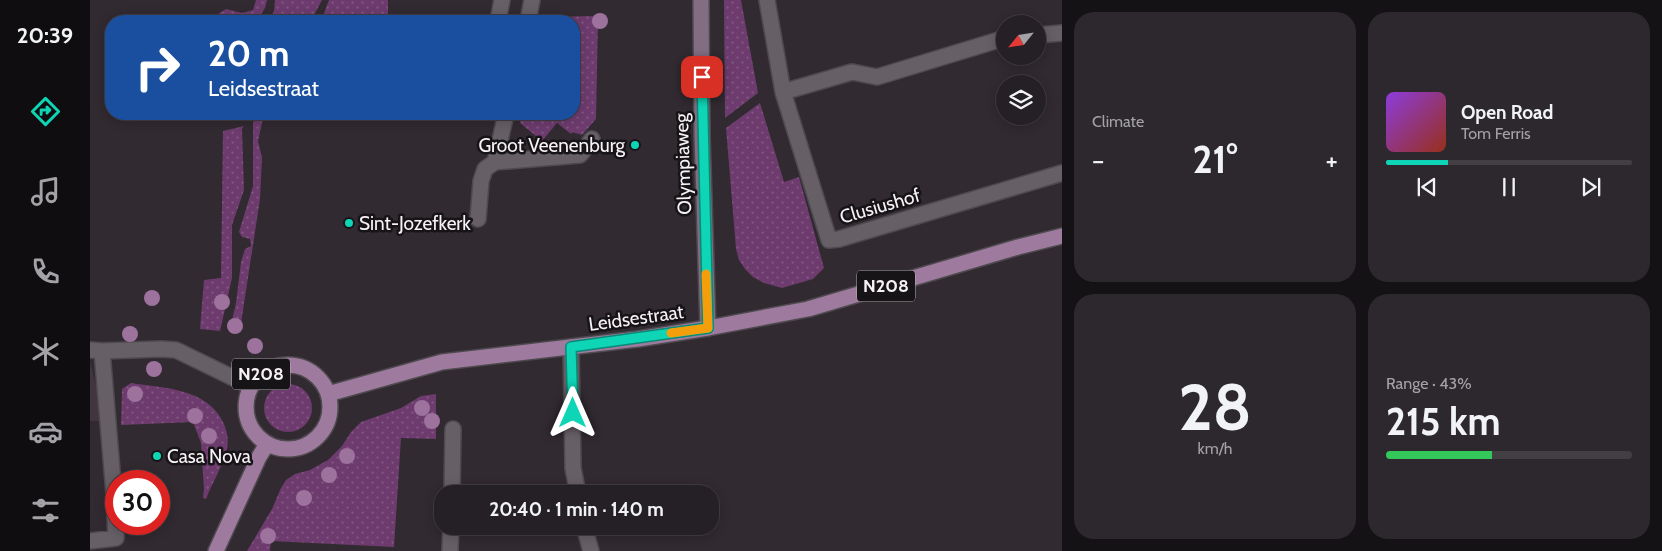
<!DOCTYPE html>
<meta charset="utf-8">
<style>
body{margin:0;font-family:Cabin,sans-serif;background:#2d282d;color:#f1f3f6;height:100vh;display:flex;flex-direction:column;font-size:19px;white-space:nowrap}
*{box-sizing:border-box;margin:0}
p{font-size:16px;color:#a3a3a7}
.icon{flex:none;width:28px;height:28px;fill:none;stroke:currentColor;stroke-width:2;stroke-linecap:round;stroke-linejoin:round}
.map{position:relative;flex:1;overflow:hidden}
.panel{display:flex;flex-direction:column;gap:12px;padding:12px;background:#141214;width:600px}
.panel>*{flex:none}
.banner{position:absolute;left:15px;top:15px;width:475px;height:105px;border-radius:20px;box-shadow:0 2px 12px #0003,0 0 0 1px #423e42;background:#1a4fa0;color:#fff;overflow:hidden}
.needle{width:32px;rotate:240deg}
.tools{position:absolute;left:906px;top:15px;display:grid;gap:10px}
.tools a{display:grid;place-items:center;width:50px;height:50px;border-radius:50%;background:#252025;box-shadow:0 2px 12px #0003,0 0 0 1px #423e42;font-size:25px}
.speed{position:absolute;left:15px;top:470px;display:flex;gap:10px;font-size:25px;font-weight:700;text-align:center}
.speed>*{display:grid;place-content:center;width:65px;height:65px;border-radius:50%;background:#252025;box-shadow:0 2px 12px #0003,0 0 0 1px #423e42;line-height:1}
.speed .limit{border:8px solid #d22;background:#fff;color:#111}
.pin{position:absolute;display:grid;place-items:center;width:42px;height:42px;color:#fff;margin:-21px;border-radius:10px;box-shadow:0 2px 8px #0006}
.me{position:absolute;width:55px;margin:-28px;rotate:0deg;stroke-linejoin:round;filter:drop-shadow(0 0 4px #0008)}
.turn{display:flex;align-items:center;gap:18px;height:105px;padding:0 20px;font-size:22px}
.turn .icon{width:65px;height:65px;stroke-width:2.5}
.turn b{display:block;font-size:35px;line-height:42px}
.big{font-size:38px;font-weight:700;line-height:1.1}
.panel .widget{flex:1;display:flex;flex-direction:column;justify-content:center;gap:8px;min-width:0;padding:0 18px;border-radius:20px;background:#2d282d}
.panel .dial{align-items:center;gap:0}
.dial b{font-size:65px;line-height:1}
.song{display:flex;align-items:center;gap:15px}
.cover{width:60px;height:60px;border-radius:8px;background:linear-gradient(135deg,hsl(270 70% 55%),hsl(10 70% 35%))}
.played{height:5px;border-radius:2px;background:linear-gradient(90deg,#0dd5b5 25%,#423e42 25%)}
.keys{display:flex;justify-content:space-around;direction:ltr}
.heat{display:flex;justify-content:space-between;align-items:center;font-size:28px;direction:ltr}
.charge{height:8px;border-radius:4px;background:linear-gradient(90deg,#34c759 43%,#423e42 0)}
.panel .tiles{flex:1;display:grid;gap:12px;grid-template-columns:repeat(2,1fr)}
.trip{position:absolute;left:344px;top:485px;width:285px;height:50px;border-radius:20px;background:#252025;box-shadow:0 2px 12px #0003,0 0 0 1px #423e42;font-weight:700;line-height:50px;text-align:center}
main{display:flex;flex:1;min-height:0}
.tabs{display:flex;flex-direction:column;width:90px;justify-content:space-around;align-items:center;background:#0f0d0f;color:#a3a3a7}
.tabs .icon{width:35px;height:35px}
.tabs .on{color:#0dd5b5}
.tabs b{font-size:22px;color:#f1f3f6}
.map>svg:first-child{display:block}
</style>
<main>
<nav class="tabs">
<b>20:39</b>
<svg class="icon on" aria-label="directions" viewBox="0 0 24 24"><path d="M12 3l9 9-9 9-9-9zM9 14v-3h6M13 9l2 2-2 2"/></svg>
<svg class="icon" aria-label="music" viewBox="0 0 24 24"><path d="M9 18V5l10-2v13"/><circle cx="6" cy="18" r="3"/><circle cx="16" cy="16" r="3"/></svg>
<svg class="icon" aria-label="phone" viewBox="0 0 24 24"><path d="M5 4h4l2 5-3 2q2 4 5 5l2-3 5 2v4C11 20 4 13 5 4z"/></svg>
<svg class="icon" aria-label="climate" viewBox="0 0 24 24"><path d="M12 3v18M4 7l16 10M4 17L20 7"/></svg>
<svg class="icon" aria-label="car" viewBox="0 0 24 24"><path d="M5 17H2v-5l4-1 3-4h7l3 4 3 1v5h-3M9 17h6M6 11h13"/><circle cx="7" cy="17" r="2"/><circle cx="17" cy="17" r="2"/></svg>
<svg class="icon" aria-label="filters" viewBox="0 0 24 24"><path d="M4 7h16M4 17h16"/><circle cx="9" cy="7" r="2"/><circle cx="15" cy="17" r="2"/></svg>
</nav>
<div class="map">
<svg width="972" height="551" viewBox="0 0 972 551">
<defs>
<pattern id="grass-dots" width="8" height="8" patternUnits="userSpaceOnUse" patternTransform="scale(1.25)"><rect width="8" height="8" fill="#6d3b6e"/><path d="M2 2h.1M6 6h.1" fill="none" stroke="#835883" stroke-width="1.8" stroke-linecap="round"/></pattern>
</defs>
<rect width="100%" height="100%" fill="#312a31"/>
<path fill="#413640" d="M 0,362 L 15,421 L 0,421 Z"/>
<path fill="url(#grass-dots)" d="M 166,0 L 177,0 L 175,8 L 167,21 L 128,21 L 128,14 L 136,9 L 152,13 L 163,10 Z
M 185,0 L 232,0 L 223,17 L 224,21 L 179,21 L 184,11 Z
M 239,0 L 298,0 L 298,21 L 231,21 Z
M 634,0 L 651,0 L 668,93 L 635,118 Z
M 508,16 L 506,119 L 492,135 L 482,132 L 481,134 L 467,123 L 452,141 L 430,123 L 431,114 L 484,114 L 484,21 L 451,21 L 452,17 Z
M 670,103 L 694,182 L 709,177 L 734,268 L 723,279 L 692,288 L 674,283 L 663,277 L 655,269 L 649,260 L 646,249 L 636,128 Z
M 168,114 L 174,114 L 168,141 L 172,157 L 170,199 L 150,330 L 140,329 L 146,303 L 151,262 L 155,249 L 161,246 L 160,239 L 152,237 L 149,232 L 163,186 L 163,123 Z
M 154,126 L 152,129 L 154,190 L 142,225 L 142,278 L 130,331 L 110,329 L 114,280 L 131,278 L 133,131 Z
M 41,383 C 73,388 117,388 133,422 C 137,430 139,440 137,449 C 133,466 122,483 116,499 L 113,498 L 114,489 L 111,443 L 103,422 L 31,425 L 32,389 Z
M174 408a24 24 0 1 1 48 0a24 24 0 1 1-48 0Z
M 346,394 L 346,439 L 311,438 L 304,547 L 181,541 L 180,551 L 157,551 L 182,509 L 191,488 L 196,480 L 205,474 L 220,470 L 238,460 L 252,446 L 261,432 L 271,422 L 311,408 L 331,396 Z"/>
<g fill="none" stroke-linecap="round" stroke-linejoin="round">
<defs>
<path id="street" d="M 677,0 L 693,92 L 739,240 L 749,239 L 972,173
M 408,21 L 412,0
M 438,21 L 442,0
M 948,35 L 972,33
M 693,92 L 762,72 L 787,77 L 915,38
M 416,114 L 405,162 L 490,155 L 502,139
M 388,219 L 391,181 L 395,169 L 405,162
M 481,347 L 483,468 L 488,494
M 0,350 L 12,351 L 71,349 L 86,350 L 160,386
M 362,494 L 363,429
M 494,526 L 501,551
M 0,541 L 26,538 L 24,494 L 12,351
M 360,551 L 361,526"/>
<path id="secondary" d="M 611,0 L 612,135 L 618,328"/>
<path id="primary" d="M156 407a42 42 0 1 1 84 0a42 42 0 1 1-84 0Z
M 238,394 L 352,362 L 548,339 L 618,328 L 718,309 L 928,247 L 972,236
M 126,551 L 169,457 L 177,444"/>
</defs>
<use href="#street" stroke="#4e494e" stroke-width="18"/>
<use href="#secondary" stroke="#4e494e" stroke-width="18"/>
<use href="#primary" stroke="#4e494e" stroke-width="18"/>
<use href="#street" stroke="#665f66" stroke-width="15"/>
<use href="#secondary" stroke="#826d82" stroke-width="15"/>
<use href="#primary" stroke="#9e7b9e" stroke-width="15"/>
</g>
<g fill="#9d729d">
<circle cx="510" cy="21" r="8"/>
<circle cx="62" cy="298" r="8"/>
<circle cx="132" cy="302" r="8"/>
<circle cx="145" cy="326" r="8"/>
<circle cx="40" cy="334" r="8"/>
<circle cx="165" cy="346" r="8"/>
<circle cx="64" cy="369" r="8"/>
<circle cx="45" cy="394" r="8"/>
<circle cx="332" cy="408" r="8"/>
<circle cx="105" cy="416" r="8"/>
<circle cx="342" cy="421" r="8"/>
<circle cx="119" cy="436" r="8"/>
<circle cx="257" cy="456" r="8"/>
<circle cx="239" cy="475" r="8"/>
<circle cx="214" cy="498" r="8"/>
<circle cx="178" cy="536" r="8"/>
</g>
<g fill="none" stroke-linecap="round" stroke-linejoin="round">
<defs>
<path id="route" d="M 483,413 L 481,347 L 618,328 L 612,77"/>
</defs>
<use href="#route" stroke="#088a76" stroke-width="12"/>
<use href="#route" stroke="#0dd5b5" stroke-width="9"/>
<path stroke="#f59e0b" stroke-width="9" d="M 581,333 L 618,328 L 616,274"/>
</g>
<g fill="#0dd5b5" stroke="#171417" stroke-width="2">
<circle cx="545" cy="145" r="5"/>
<circle cx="259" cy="223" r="5"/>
<circle cx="67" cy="456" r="5"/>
</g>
<g text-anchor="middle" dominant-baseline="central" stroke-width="5" stroke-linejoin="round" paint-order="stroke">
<g fill="#171417" stroke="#b4afb3" stroke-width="1">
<rect x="767" y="270.5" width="58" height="31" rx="4"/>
<rect x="142" y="358.5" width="58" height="31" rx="4"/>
</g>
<g font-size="18" font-weight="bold" fill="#f7f2f6">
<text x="796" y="286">N208</text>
<text x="171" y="374">N208</text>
</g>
<g font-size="19" fill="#f7f2f6" stroke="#171417" text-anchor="start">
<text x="535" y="145" text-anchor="end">Groot Veenenburg</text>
<text x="269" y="223">Sint-Jozefkerk</text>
<text x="77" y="456">Casa Nova</text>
</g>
<g font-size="19" fill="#f7f2f6" stroke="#171417">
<text transform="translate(593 164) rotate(-92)">Olympiaweg</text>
<text transform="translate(790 206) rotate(-16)">Clusiushof</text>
<text transform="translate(546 318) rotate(-8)">Leidsestraat</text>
</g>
</g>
</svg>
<div class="tools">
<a><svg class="needle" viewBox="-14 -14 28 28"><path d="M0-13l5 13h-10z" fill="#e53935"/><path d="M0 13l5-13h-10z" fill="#a3a3a7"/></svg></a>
<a><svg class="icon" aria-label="layers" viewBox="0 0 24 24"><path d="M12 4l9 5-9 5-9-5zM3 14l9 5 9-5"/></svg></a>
</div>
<div class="speed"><div class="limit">30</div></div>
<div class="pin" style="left:612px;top:77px;background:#d93025"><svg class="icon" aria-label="arrive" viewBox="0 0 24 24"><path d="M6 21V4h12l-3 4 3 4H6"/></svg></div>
<svg class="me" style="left:483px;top:413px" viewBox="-20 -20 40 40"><path d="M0-17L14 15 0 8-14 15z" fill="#0dd5b5" stroke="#fff" stroke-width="4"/></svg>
<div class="trip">20:40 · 1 min · 140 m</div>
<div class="banner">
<div class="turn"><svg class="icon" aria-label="right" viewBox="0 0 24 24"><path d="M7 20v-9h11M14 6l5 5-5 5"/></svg><div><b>20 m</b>Leidsestraat</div></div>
</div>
</div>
<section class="panel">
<div class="tiles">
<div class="widget"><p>Climate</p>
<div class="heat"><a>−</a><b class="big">21°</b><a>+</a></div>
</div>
<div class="widget">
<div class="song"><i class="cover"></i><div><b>Open Road</b><p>Tom Ferris</p></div></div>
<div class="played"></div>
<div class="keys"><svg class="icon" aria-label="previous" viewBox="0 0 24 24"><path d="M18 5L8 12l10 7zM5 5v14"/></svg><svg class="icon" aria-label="pause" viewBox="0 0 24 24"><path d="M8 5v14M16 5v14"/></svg><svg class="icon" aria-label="next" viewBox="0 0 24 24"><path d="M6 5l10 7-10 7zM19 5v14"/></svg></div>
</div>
<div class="widget dial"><b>28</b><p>km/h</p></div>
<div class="widget"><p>Range · 43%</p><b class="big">215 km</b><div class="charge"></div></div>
</div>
</section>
</main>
